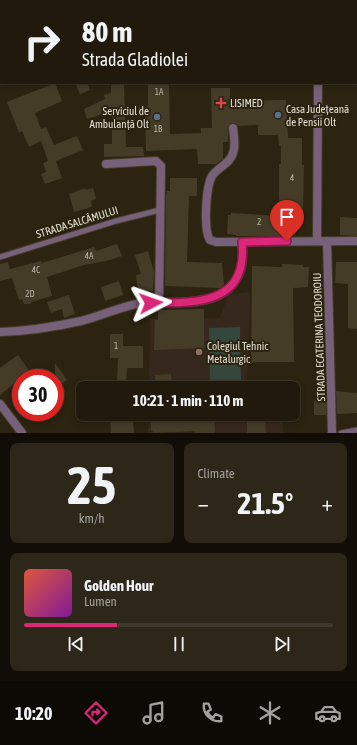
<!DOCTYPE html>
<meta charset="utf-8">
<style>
body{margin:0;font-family:"Asap Condensed",sans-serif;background:#2d271a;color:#f1f3f6;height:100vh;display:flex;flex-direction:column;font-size:15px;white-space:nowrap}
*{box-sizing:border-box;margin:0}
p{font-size:13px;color:#a2a19d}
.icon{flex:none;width:22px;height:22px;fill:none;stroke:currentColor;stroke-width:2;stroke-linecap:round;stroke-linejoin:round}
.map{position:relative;height:433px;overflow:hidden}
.details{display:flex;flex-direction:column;gap:10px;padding:10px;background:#120e07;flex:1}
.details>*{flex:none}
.banner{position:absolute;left:0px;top:0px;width:357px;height:84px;box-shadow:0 2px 6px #0003,0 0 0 1px #3e382d;background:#211a0c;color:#f1f3f6;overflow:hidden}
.speed{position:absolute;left:12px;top:369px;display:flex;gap:8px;font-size:20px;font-weight:700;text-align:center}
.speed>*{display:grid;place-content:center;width:52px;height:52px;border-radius:50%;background:#211a0c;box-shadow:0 2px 6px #0003,0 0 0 1px #3e382d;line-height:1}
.speed .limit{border:6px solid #d22;background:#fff;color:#111}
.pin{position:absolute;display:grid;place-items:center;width:34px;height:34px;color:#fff;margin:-41px -17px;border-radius:50% 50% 50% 0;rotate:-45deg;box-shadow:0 0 4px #0007}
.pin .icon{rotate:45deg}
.me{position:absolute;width:44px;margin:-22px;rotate:86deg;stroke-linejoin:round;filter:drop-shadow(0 0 3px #0008)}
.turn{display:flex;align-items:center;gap:14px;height:84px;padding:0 16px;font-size:18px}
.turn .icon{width:52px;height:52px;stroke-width:2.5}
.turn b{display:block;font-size:28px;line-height:34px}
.big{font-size:30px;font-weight:700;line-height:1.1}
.details .widget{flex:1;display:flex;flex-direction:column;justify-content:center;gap:6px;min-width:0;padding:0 14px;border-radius:8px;background:#2d271a}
.details .dial{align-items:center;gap:0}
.dial b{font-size:52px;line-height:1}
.song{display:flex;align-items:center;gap:12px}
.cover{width:48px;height:48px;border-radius:6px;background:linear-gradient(135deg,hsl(10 70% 55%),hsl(290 70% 35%))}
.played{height:4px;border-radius:2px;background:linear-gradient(90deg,#db2777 30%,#3e382d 30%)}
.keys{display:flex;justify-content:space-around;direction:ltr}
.heat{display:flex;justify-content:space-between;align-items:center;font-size:22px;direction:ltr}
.details .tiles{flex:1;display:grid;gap:10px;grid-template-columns:1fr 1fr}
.widget:last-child{grid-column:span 2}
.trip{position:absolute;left:76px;top:381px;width:224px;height:40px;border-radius:8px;background:#211a0c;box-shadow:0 2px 6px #0003,0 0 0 1px #3e382d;font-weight:700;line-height:40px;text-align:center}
.menu{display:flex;height:64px;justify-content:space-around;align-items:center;background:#0d0a05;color:#a2a19d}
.menu .icon{width:28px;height:28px}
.menu .active{color:#db2777}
.menu b{font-size:18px;color:#f1f3f6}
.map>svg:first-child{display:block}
</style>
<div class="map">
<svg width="357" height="433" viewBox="0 0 357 433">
<rect width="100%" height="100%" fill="#2c2310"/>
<path fill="#37281d" d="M 250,292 L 247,387 L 282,385 L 282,388 L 149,388 L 150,319 L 220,318 L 228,295 Z
M 149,414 L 282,414 L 283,433 L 149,433 Z"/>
<path fill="#35463d" d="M 240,327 L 241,382 L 210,383 L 209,328 Z"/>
<path fill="#453c28" d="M 55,83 L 62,101 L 35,113 L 41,129 L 46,127 L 54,145 L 77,136 L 83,150 L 56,161 L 62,178 L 45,184 L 41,174 L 46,172 L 43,163 L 48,161 L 41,141 L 29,147 L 22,131 L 19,133 L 7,102 Z
M 75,83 L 87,83 L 90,90 L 80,94 Z
M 111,83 L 124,83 L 126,147 L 143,147 L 144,156 L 104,157 L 104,144 L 112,144 L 112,111 L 87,119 L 84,109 L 105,99 L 104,95 L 111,93 Z
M 148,83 L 169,83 L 170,134 L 201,133 L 201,128 L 212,128 L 211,88 L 230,88 L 230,101 L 286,100 L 288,138 L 302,138 L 302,165 L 304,165 L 303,216 L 290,216 L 290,236 L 236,236 L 236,235 L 227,234 L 228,215 L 231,215 L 231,213 L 279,216 L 279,164 L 281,164 L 281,146 L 279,145 L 278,135 L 258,135 L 258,125 L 238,126 L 235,123 L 230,123 L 228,128 L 228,142 L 223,142 L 223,159 L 216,164 L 198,164 L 197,149 L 146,151 L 145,107 L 148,107 Z
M 170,178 L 197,178 L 197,196 L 189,196 L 187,262 L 222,263 L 224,285 L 221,288 L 165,286 L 166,196 L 167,191 L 170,191 Z
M 85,188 L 86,190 L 93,188 L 96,199 L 91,201 L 92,207 L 74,212 L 69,194 Z
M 340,217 L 357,218 L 357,236 L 340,235 Z
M 117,244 L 122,256 L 106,261 L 84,265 L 47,277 L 52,296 L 31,302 L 30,304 L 24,304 L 22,299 L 19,300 L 12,278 L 0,281 L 0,264 L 8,262 L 10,269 L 41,261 L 42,263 L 94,247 L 96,251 Z
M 148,251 L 154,272 L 153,291 L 138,292 L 136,275 L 141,274 L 135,255 Z
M 336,262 L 357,262 L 357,329 L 348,328 L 348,284 L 335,283 Z
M 282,264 L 303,265 L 303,267 L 309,267 L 308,287 L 293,288 L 294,362 L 251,362 L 252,266 L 282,267 Z
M 119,281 L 123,295 L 105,301 L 101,287 Z
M 69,295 L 75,314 L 64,318 L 62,309 L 51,313 L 47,302 Z
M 204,309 L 204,348 L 154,350 L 155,320 L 158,320 L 158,310 Z
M 110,334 L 123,334 L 123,346 L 143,346 L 143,368 L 127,368 L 126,382 L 117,382 L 118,358 L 110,358 Z
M 316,354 L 324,354 L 325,367 L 316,367 Z
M 18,355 L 32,375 L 27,378 L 21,378 L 0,395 L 0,368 Z
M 55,363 L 67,380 L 55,388 Z
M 171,374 L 172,388 L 155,388 L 155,375 Z
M 336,391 L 357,393 L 357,413 L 337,414 Z
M 326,400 L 326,415 L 314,415 L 314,401 Z
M 151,414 L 214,414 L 215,433 L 195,433 L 195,431 L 153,433 L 153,431 L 151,431 Z
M 247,414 L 265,414 L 266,433 L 247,433 Z
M 125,418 L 125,421 L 133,421 L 134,433 L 111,433 L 110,419 Z"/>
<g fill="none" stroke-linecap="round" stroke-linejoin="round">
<defs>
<path id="lane" d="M 0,257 L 116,221 L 160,210
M 341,433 L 357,430"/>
<path id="street" d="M 105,0 L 105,1
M 293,0 L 293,1
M 321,1 L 321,0
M 356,33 L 357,33
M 0,78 L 1,78
M 233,128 C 234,136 236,146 233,153 C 230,164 218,167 212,176 C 206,187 203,229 210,240 L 216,242 L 357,241
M 106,164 L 156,161 L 161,166 L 159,303
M 317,240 L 318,83
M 327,241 L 332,433
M 0,332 C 28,331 54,327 81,321 C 102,316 121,306 142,303 C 168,300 201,307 223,293 C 242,280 244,263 242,242
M 0,404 L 22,433"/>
</defs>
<use href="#lane" stroke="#463d2b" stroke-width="7"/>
<use href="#street" stroke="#463d2b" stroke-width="10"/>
<use href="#lane" stroke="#776079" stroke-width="5"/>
<use href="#street" stroke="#776079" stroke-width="8"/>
</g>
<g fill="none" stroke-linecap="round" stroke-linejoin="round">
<defs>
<path id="route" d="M 151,303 C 198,303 248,304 242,242 L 287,241"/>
</defs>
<use href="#route" stroke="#8e194d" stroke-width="10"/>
<use href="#route" stroke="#db2777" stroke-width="7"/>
</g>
<path fill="#e0444e" stroke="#2c2310" stroke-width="1.5" d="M219 97h4v4h4v4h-4v4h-4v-4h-4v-4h4z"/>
<g fill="#5c6f8a" stroke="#2c2310" stroke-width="1.5">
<circle cx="278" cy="115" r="4"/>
<circle cx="157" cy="117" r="4"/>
</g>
<circle fill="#8d6e63" stroke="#2c2310" stroke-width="1.5" cx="199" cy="352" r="4"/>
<g text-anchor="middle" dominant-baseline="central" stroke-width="4" stroke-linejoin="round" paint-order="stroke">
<g font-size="9" fill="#bcb6a8">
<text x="159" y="92">1A</text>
<text x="158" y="129">1B</text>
<text x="292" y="178">4</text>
<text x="259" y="222">2</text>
<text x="89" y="256">4A</text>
<text x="36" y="270">4C</text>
<text x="30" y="294">2D</text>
<text x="116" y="346">1</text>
</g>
<g font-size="11" fill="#e3ded2" stroke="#2c2310" text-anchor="start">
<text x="230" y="103">LISIMED</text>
<text x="286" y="109">Casa Județeană<tspan x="286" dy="13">de Pensii Olt</tspan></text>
<text x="149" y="111" text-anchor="end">Serviciul de<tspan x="149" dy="13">Ambulanță Olt</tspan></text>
<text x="207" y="346">Colegiul Tehnic<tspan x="207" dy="13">Metalurgic</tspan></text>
</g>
<g font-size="11" fill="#e3ded2" stroke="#2c2310">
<text transform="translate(77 222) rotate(-17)">STRADA SALCÂMULUI</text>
<text transform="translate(319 337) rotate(-92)">STRADA ECATERINA TEODOROIU</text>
</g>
</g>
</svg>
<div class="speed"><div class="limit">30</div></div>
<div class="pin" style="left:287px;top:241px;background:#d93025"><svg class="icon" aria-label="arrive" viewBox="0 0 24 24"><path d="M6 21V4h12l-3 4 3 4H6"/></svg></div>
<svg class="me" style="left:151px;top:303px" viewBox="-20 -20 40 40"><path d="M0-17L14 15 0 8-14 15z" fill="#db2777" stroke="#fff" stroke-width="4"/></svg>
<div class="trip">10:21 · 1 min · 110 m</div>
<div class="banner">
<div class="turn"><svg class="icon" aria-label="right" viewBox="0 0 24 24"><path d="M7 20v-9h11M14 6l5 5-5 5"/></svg><div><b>80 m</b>Strada Gladiolei</div></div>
</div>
</div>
<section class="details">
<div class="tiles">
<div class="widget dial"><b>25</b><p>km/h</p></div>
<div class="widget"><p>Climate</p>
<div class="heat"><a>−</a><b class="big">21.5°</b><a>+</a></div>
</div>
<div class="widget">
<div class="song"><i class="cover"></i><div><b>Golden Hour</b><p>Lumen</p></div></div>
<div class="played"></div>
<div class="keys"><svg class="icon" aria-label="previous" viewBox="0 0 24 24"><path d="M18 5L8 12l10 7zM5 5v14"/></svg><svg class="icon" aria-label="pause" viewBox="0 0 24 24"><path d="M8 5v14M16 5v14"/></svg><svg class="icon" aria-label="next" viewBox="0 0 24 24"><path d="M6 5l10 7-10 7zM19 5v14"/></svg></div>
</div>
</div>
</section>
<nav class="menu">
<b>10:20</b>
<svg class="icon active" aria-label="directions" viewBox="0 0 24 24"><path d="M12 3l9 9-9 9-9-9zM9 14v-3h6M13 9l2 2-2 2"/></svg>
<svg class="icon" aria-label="music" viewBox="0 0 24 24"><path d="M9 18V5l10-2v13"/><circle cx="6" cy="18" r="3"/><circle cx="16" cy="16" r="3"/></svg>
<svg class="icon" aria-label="phone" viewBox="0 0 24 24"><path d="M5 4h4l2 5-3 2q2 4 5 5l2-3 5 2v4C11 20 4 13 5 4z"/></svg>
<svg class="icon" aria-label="climate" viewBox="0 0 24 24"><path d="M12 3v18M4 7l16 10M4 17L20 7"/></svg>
<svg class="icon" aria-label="car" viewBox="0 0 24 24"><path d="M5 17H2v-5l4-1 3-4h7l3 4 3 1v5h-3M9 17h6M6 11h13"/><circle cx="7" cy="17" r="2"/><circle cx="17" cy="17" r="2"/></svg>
</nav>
